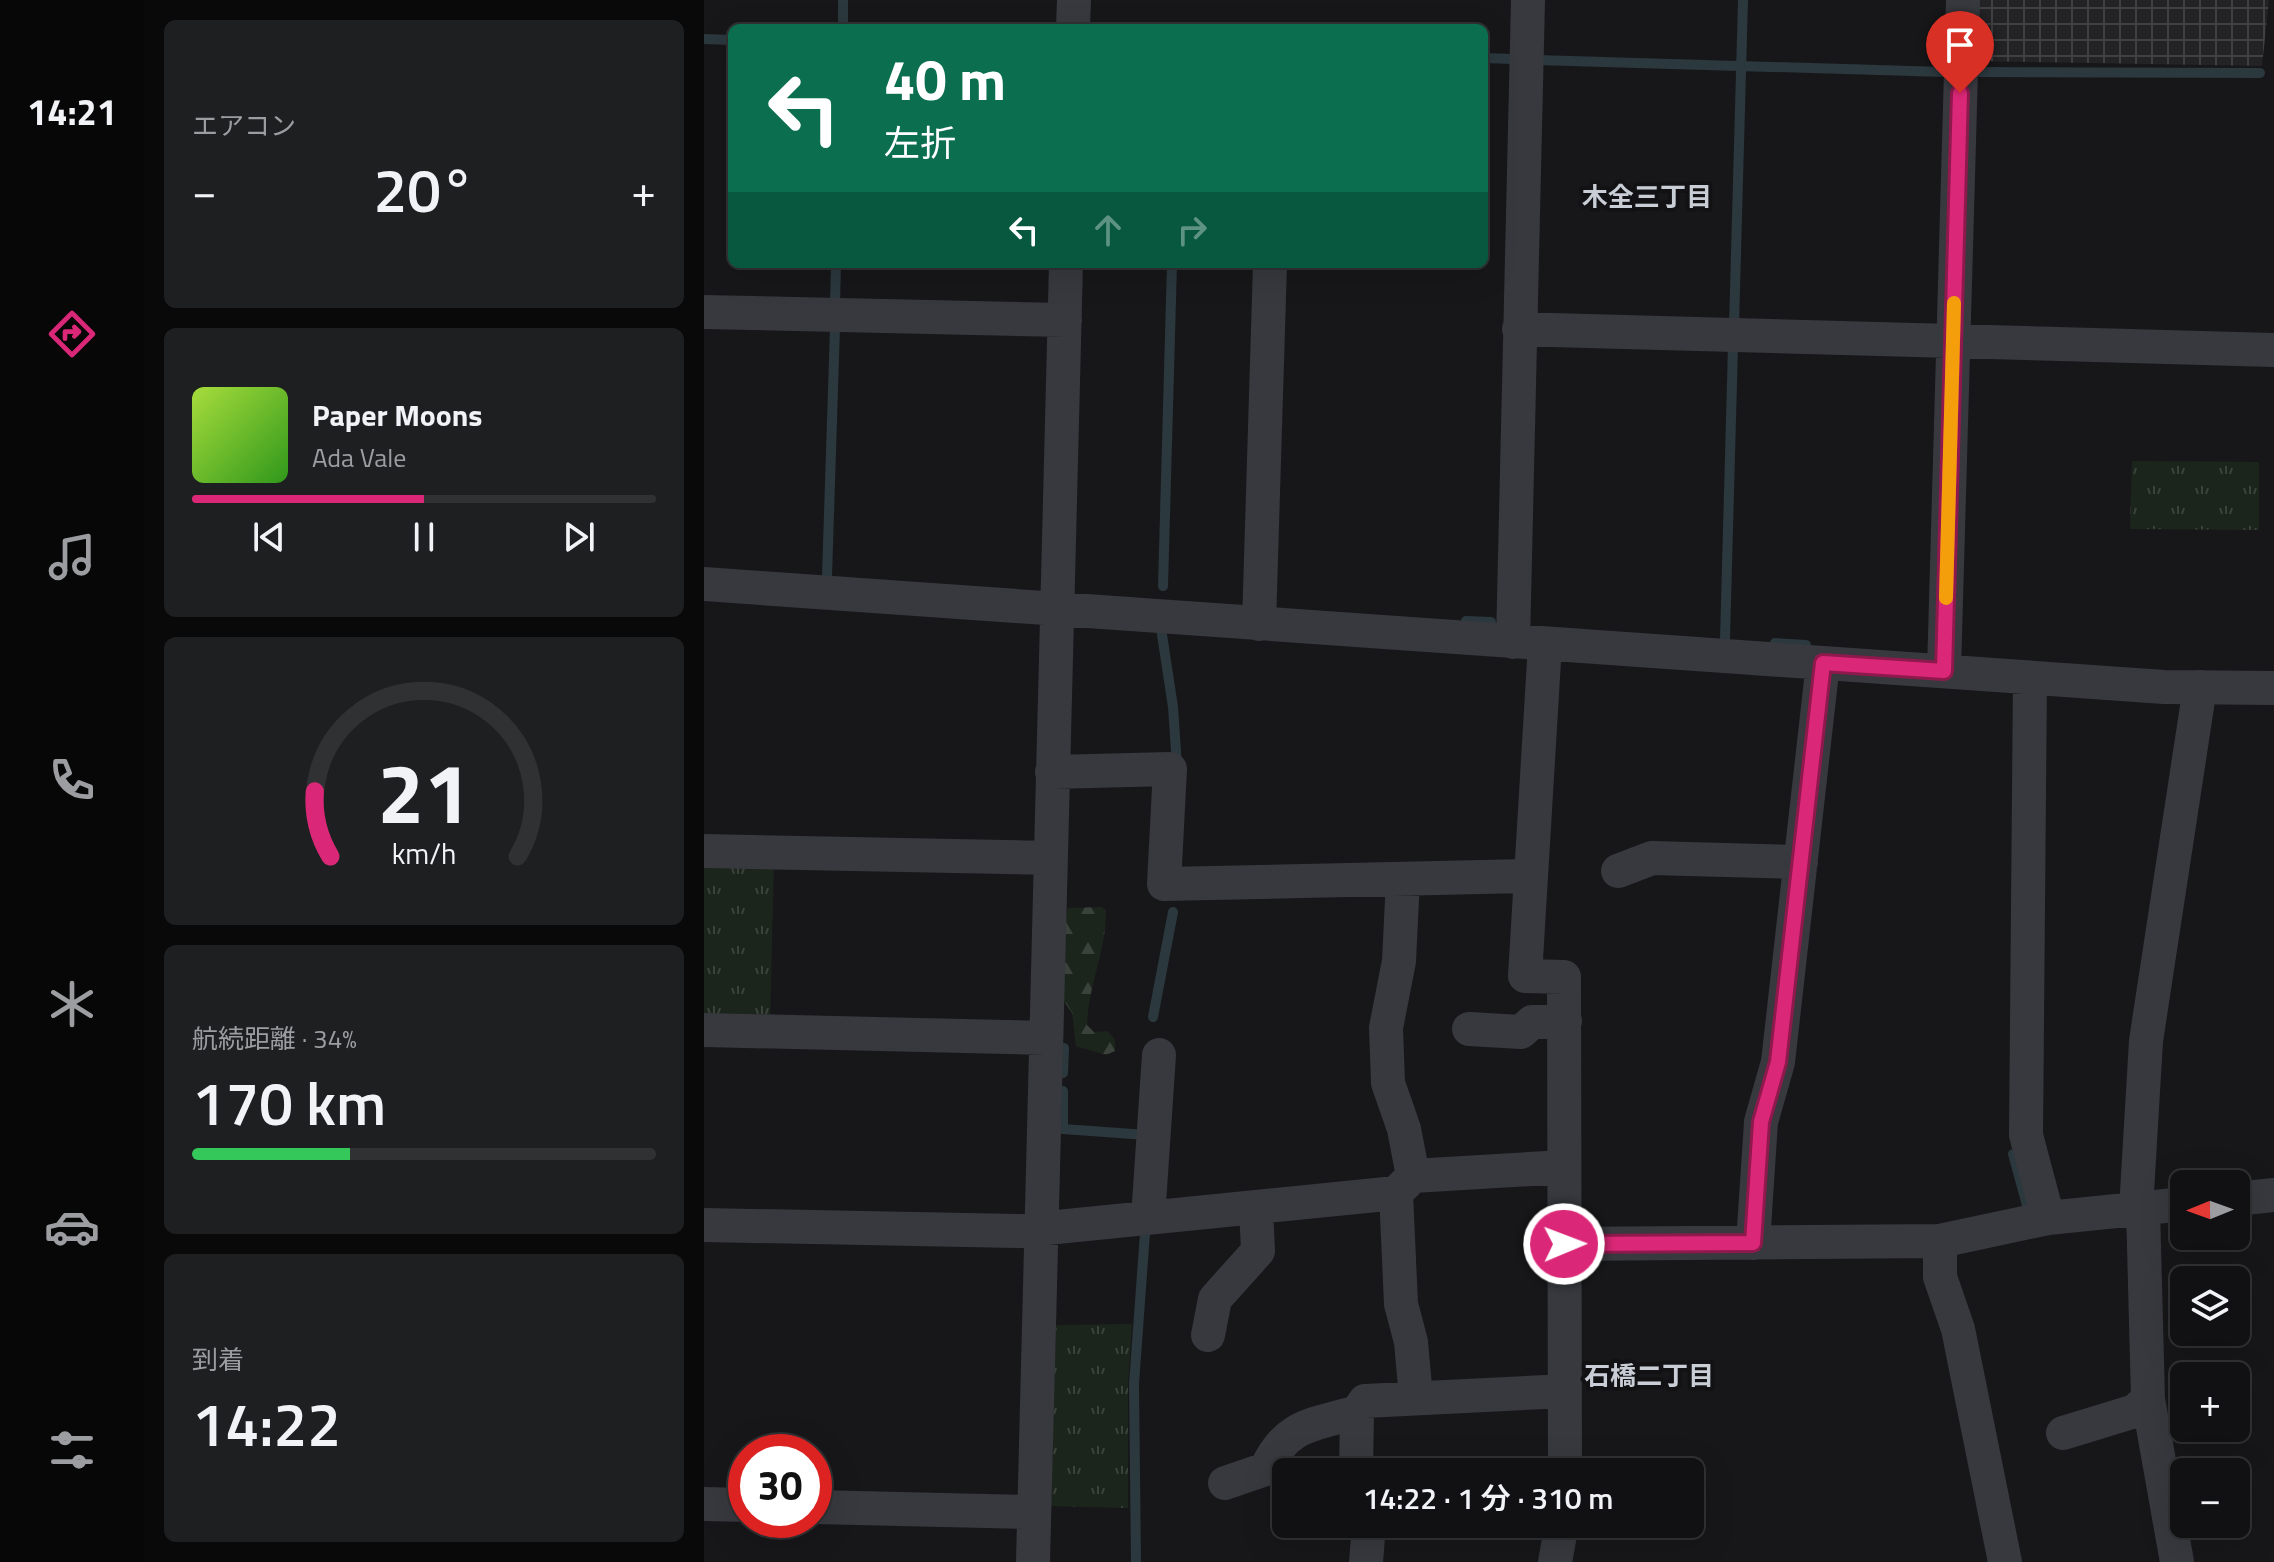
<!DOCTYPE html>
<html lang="ja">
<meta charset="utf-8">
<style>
body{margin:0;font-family:"Titillium Web","Noto Sans JP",sans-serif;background:#1e1f21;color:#f1f3f6;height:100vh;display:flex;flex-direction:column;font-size:30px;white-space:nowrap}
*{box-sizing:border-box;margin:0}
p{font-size:26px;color:#9c9da0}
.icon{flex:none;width:44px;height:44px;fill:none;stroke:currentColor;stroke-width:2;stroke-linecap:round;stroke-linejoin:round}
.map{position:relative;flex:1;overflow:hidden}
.drawer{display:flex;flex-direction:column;gap:20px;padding:20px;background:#09090a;width:560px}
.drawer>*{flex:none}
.banner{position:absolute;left:24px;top:24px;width:760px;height:244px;border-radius:12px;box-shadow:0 8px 32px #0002,0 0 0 2px #303133;background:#0b6e4f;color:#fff;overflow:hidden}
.needle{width:52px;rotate:269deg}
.buttons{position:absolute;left:1466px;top:1170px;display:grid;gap:16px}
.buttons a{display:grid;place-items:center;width:80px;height:80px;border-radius:12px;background:#111113;box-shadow:0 8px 32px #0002,0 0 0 2px #303133;font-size:40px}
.speed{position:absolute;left:24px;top:1434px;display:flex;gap:16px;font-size:40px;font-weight:700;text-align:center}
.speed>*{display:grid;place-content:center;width:104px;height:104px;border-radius:50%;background:#111113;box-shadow:0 8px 32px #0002,0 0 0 2px #303133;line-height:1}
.speed .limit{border:12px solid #d22;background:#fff;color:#111}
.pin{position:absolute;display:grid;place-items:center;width:68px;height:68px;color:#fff;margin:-82px -34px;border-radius:50% 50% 50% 0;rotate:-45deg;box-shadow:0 0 8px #0007}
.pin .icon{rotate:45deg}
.me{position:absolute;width:88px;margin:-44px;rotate:89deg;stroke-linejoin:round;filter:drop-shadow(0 0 6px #0008)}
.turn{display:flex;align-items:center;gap:28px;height:168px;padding:0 24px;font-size:36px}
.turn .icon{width:104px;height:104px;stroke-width:2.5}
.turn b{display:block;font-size:56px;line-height:68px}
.lanes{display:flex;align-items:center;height:76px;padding:0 24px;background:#0003;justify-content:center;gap:40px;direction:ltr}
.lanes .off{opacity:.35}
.big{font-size:60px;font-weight:600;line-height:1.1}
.drawer .widget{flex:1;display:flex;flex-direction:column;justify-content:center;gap:12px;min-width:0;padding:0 28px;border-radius:12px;background:#1e1f21}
.drawer .dial{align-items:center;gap:0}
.dial svg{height:208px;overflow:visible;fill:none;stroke:#303133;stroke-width:7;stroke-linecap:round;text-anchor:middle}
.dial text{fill:#f1f3f6;stroke:none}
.song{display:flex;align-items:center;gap:24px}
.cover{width:96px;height:96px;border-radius:12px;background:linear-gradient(135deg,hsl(80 70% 55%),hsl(110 70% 35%))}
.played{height:8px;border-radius:4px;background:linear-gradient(90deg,#db2777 50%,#303133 50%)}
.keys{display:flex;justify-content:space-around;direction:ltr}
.heat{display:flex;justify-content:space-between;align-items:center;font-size:44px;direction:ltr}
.charge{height:12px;border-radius:6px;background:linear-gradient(90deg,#34c759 34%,#303133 0)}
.trip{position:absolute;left:568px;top:1458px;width:432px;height:80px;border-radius:12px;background:#111113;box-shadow:0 8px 32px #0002,0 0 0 2px #303133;font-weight:600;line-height:80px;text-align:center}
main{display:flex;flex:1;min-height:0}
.dock{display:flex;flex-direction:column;width:144px;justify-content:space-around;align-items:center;background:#070708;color:#9c9da0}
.dock .icon{width:56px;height:56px}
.dock .on{color:#db2777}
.dock b{font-size:36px;color:#f1f3f6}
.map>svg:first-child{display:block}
</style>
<main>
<nav class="dock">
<b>14:21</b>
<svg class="icon on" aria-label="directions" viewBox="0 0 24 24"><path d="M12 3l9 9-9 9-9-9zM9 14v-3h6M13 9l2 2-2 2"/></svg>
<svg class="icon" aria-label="music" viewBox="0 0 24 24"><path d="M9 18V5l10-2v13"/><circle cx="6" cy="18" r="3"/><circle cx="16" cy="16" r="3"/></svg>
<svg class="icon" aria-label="phone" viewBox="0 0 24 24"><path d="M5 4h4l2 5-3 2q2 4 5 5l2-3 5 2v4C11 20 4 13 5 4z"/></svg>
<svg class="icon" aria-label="climate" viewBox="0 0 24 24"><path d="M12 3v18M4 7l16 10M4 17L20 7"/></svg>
<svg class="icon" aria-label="car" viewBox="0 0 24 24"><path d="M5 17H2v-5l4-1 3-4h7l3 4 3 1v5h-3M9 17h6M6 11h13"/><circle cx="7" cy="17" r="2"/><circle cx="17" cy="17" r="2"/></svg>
<svg class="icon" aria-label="filters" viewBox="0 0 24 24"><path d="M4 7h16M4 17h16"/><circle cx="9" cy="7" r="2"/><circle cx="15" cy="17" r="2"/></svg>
</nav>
<section class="drawer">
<div class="widget"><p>エアコン</p>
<div class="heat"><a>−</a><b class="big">20°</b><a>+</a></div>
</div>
<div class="widget">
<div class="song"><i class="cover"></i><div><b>Paper Moons</b><p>Ada Vale</p></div></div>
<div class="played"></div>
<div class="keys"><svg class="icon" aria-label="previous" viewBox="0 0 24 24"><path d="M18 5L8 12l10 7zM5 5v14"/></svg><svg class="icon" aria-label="pause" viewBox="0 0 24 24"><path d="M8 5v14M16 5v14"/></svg><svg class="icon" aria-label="next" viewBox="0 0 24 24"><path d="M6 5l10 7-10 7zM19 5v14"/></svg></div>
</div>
<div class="widget dial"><svg viewBox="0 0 100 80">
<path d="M14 69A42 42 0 1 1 86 69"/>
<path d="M14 69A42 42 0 0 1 8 44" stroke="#db2777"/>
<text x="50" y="56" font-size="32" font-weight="700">21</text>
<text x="50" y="72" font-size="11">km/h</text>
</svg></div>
<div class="widget"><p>航続距離 · 34%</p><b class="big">170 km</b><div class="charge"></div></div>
<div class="widget"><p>到着</p><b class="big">14:22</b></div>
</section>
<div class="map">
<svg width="1570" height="1562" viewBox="0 0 1570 1562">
<defs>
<pattern id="industrial-grid" width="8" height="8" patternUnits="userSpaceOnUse" patternTransform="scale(2)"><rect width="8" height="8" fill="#232326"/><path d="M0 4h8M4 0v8" fill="none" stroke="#404043"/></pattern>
<pattern id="grass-tufts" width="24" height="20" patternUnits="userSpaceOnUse" patternTransform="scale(2)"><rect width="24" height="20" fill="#1c251c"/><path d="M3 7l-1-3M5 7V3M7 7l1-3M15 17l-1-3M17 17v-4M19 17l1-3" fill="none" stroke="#3a423b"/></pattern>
<pattern id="forest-firs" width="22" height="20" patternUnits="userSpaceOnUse" patternTransform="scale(2)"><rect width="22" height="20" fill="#1c251c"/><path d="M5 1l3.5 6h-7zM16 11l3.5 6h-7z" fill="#3a423b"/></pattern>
</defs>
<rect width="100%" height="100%" fill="#171719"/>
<path fill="url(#industrial-grid)" d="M 1266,0 L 1565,0 L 1558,66 L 1264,61 Z"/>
<path fill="url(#grass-tufts)" d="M 1428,461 L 1555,462 L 1555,530 L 1426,529 Z
M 0,860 L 70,861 L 66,1023 L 0,1022 Z
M 428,1324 L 424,1384 L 424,1508 L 347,1506 L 352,1325 Z"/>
<path fill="url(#forest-firs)" d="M 397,907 L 402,910 C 403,948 384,986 383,1025 L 390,1032 L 404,1031 L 411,1040 L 411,1051 L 402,1055 L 372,1046 L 368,1013 L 360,1001 L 360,919 L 364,908 Z"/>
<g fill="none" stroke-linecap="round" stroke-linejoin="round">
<path stroke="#2b383e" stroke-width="10" d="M 139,28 L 139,0
M 0,39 L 28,40
M 780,58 L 809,59
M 833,60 L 1241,72
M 1272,72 L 1556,73
M 131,304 L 132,264
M 1030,325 L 1039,0
M 123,576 L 131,327
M 459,586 L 468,264
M 762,621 L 787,622
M 457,628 L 469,707 L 473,766
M 1021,639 L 1029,346
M 1071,643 L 1102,645
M 449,1017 L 469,912
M 359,1073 L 360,1048
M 359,1091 L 359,1129 L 443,1135
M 1309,1154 L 1324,1209
M 432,1562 L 430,1384 L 441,1233"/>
<path stroke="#37393e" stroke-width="34" d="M 369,28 L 370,0
M 0,312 L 361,320
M 815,329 L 1570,350
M 0,584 L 1460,687 L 1570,688
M 555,624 L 566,264
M 809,642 L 824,0
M 841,644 L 821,976 L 860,977 L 861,1472
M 1240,671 L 1259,0
M 1326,678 L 1322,1135 L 1344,1218
M 348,772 L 466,769 L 460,884 L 827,876
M 0,851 L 346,858
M 914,871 L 948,858 L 1097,862
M 699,879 L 695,961 L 682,1028 L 684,1083 L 700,1129 L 709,1176
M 765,1029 L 817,1032 L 828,1022 L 861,1021
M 0,1030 L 342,1038
M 692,1193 L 697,1304 L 707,1342 L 712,1398
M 1532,1199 L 1570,1195
M 1439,1208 L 1444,1399 L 1473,1562
M 1432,1209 L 1442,1041 L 1496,687
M 444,1218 L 455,1055
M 0,1225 L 313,1231 L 692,1193 L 709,1176 L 860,1167
M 1236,1241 L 1236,1277 L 1254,1329 L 1301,1562
M 1049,1243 L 1057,1122 L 1074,1062 L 1119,663
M 860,1244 L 1236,1241 L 1344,1218 L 1480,1204
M 504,1335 L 511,1299 L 554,1251 L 552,1207
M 1359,1433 L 1431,1411 L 1444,1399
M 652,1472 L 653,1412 L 661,1401 L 861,1391
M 521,1483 L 562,1469 C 582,1424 609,1425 653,1412
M 0,1504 L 42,1505
M 110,1507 L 330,1512
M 329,1562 L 362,264
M 662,1562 L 665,1524
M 851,1562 L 858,1524"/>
</g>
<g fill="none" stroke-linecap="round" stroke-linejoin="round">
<defs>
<path id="route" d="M 860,1244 L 1049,1243 L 1057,1122 L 1074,1062 L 1119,663 L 1240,671 L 1256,93"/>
</defs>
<use href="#route" stroke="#8e194d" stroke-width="20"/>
<use href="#route" stroke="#db2777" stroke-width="14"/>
<path stroke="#f59e0b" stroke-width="14" d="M 1242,598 L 1250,303"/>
</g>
<g text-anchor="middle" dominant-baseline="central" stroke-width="8" stroke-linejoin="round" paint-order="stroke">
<g font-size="26" font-weight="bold" fill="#c9ced6" stroke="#121214">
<text x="943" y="196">木全三丁目</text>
<text x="945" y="1375">石橋二丁目</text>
</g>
</g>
</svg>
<div class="buttons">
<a><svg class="needle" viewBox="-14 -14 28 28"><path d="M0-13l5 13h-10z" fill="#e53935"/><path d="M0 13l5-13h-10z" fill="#9c9da0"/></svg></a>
<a><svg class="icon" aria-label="layers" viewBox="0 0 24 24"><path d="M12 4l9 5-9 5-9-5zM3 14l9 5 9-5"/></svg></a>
<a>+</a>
<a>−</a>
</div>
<div class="speed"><div class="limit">30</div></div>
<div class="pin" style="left:1256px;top:93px;background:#d93025"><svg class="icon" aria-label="arrive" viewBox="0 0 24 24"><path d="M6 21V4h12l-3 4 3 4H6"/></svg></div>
<svg class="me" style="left:860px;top:1244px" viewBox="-20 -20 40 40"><circle r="17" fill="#db2777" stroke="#fff" stroke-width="3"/><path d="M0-11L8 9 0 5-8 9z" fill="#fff"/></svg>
<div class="trip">14:22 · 1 分 · 310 m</div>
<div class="banner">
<div class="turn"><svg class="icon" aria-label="left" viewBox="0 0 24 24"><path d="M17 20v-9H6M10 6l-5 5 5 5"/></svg><div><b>40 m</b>左折</div></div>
<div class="lanes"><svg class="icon" aria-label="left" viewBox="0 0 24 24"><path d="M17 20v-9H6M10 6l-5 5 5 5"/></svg><svg class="icon off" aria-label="ahead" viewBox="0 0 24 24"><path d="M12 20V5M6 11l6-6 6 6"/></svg><svg class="icon off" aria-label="right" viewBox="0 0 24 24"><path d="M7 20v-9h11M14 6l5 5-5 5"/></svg></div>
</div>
</div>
</main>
